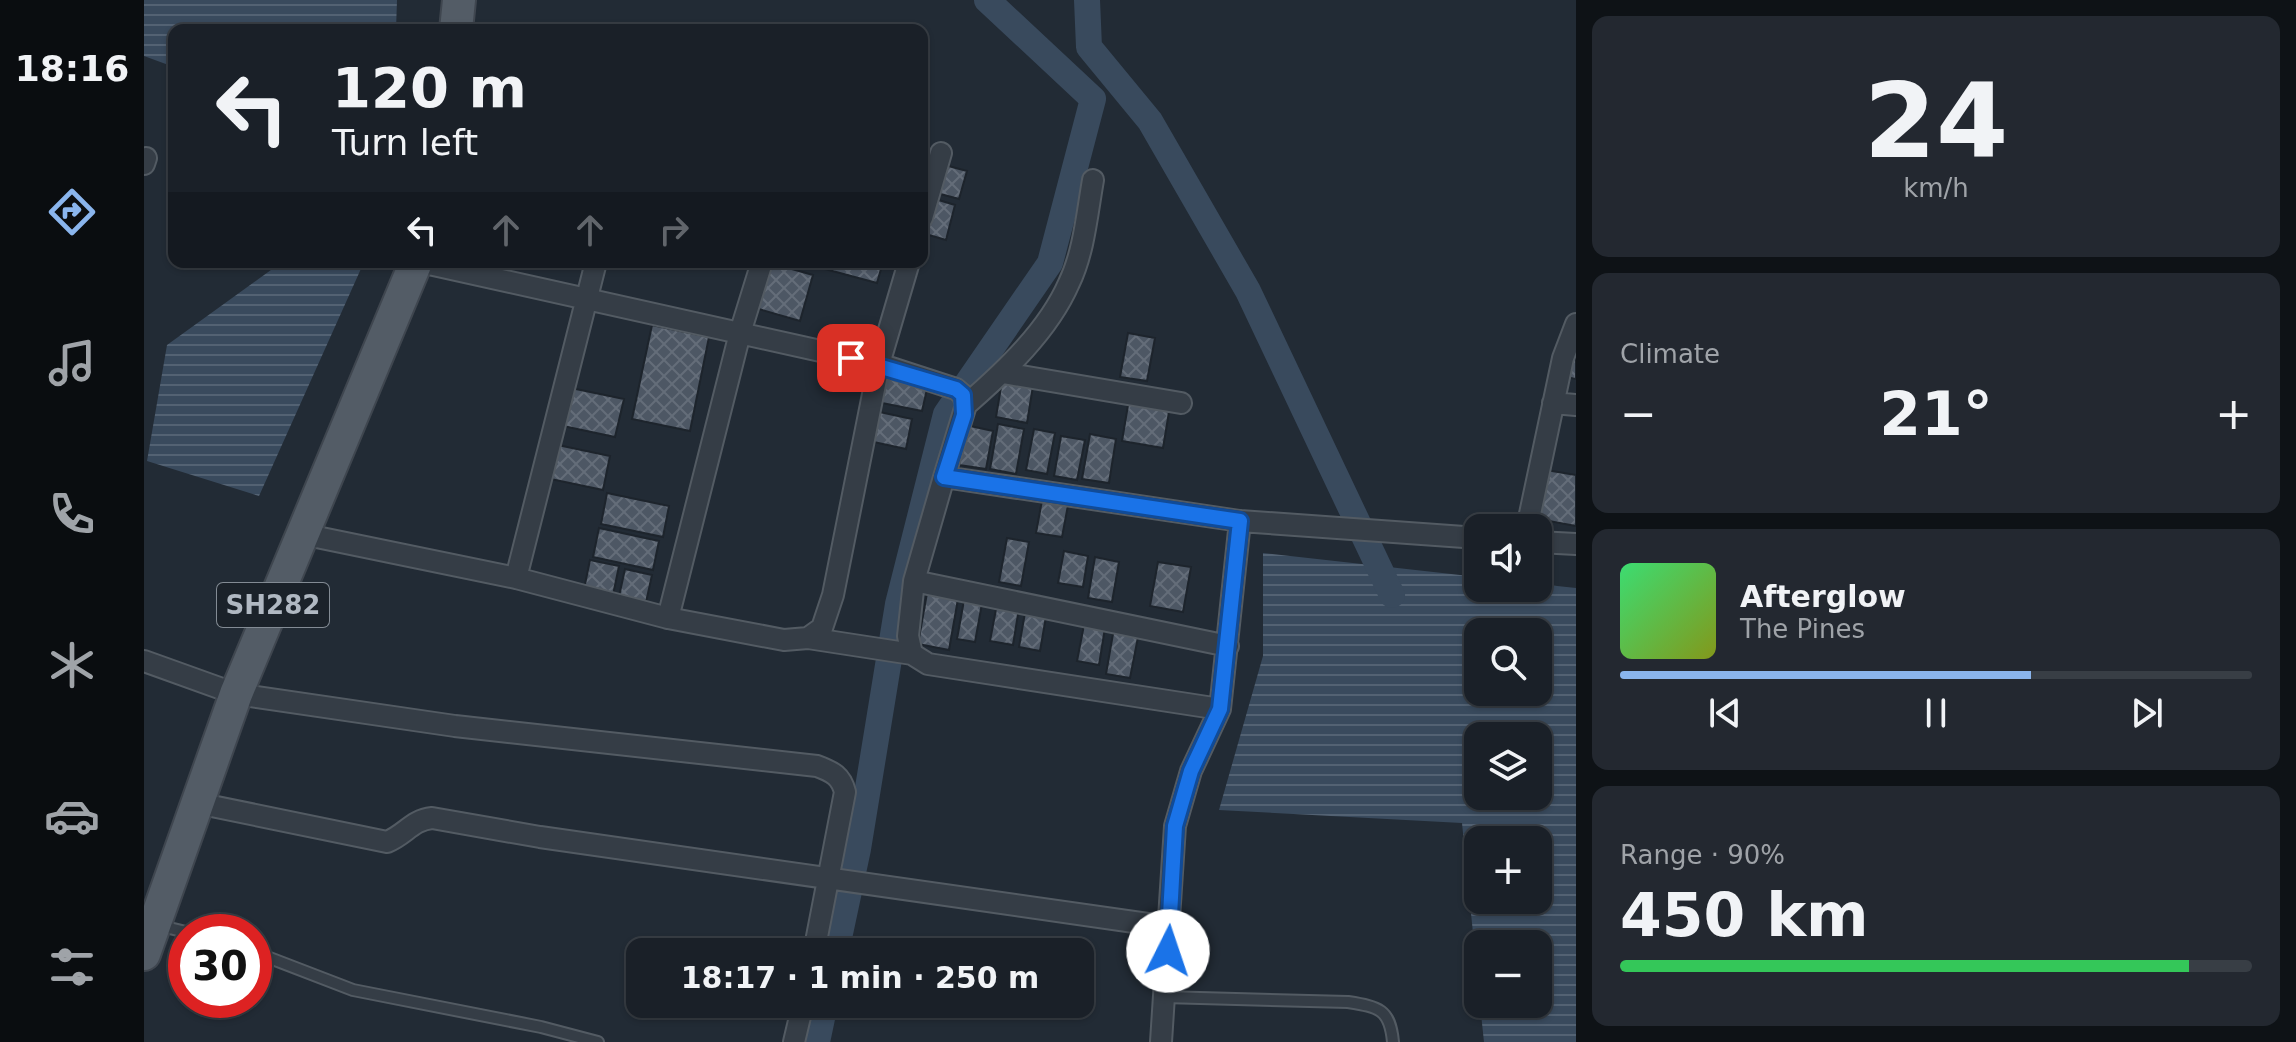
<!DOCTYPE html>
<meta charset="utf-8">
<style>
body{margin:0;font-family:"DejaVu Sans",sans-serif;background:#232830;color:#f1f3f6;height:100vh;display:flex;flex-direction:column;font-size:30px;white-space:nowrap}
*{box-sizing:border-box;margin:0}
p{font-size:26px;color:#9fa3a8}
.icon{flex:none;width:44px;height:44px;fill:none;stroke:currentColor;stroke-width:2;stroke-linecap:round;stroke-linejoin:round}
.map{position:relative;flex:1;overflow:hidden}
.side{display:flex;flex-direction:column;gap:16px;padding:16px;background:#0e1216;width:720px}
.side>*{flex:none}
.guide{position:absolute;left:24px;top:24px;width:760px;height:244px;border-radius:16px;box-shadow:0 2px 6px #0004,0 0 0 2px #383e45;background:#1a2028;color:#f1f3f6;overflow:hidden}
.controls{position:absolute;left:1320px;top:514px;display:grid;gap:16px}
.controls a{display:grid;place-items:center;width:88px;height:88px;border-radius:16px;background:#1a2028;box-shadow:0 2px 6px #0004,0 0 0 2px #383e45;font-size:40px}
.speed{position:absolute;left:24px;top:914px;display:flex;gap:16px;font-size:40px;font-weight:700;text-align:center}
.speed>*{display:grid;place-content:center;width:104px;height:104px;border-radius:50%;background:#1a2028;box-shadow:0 2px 6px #0004,0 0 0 2px #383e45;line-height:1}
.speed .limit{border:12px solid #d22;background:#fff;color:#111}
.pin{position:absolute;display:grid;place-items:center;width:68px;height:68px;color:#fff;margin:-34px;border-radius:16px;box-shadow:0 4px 12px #0006}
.me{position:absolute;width:88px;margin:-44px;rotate:4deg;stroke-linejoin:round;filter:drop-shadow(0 0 6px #0008)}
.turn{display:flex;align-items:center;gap:28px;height:168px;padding:0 32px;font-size:36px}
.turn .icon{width:104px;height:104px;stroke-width:2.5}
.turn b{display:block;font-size:56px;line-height:68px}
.lanes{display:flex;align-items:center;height:76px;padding:0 32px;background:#0003;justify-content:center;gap:40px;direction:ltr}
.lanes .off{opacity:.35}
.big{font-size:60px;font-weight:700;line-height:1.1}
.side .card{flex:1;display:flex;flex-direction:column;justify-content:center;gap:12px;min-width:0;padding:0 28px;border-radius:16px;background:#232830}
.side .dial{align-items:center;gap:0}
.dial b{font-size:104px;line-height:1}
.song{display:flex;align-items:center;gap:24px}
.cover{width:96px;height:96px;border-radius:12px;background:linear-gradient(135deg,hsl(140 70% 55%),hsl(70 70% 35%))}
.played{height:8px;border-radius:4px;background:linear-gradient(90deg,#8ab5ed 65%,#383e45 65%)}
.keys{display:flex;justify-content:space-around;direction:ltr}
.heat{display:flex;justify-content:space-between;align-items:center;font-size:44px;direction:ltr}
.charge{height:12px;border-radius:6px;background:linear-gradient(90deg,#34c759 90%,#383e45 0)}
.trip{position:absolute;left:482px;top:938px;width:468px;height:80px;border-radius:16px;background:#1a2028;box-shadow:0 2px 6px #0004,0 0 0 2px #383e45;font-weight:700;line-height:80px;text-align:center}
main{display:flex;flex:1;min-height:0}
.dock{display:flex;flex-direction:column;width:144px;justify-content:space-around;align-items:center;background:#0a0d10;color:#9fa3a8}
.dock .icon{width:56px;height:56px}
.dock .selected{color:#8ab5ed}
.dock b{font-size:36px;color:#f1f3f6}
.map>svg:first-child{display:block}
</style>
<main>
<nav class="dock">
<b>18:16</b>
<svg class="icon selected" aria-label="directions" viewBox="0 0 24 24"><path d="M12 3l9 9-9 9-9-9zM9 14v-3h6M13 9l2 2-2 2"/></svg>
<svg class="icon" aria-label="music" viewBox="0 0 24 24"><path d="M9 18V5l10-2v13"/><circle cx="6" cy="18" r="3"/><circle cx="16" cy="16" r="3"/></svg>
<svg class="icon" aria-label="phone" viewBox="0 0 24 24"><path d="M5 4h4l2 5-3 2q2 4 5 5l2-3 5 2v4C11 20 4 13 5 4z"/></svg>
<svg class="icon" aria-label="climate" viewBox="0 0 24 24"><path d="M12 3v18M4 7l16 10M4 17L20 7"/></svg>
<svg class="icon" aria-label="car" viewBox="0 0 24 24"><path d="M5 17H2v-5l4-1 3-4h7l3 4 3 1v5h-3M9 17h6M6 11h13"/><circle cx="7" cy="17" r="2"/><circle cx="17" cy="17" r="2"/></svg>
<svg class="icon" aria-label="filters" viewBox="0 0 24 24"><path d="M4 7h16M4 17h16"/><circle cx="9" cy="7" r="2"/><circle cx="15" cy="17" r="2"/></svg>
</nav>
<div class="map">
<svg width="1432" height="1042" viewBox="0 0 1432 1042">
<defs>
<pattern id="water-rules" width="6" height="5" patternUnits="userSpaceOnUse" patternTransform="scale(2)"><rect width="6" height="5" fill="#394a5d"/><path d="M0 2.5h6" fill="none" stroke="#536273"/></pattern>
<pattern id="building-cross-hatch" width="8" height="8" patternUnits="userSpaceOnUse" patternTransform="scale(2)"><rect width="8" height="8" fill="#4d5764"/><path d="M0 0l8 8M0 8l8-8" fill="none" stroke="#646d79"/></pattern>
</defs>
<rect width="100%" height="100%" fill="#222b35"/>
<path fill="url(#water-rules)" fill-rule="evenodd" d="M 0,0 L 253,0 L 252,30 L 30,30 L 30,67 L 0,56 Z
M 138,262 L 220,262 L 115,496 L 3,461 L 23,345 Z
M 1119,553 L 1334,577 L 1334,588 L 1394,588 L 1394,584 L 1432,588 L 1432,1042 L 1340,1042 L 1336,1004 L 1394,1004 L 1394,944 L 1334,944 L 1334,983 L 1318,823 L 1075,810 L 1119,656 ZM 1334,632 L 1394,632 L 1394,692 L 1334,692 ZM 1334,736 L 1394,736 L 1394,796 L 1334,796 ZM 1334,840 L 1394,840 L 1394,900 L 1334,900 Z"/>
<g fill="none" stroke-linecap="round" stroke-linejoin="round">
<path stroke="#394a5d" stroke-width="26" d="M 943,0 L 945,47 L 1006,121 L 1104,291 L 1248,595
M 692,952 L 714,849 L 754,604 L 802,414 L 906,263 L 949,99 L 843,0
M 673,1042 L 681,1004"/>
</g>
<path fill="url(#building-cross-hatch)" stroke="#1d242c" stroke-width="2" d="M 797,164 L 823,171 L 815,199 L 789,192 Z
M 788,198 L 811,205 L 802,240 L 778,233 Z
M 623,262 L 669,275 L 656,321 L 608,307 Z
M 683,262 L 739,262 L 733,283 L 681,269 Z
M 508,325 L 565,337 L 546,431 L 488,419 Z
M 984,333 L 1011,338 L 1003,381 L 976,377 Z
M 1432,335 L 1432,379 L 1422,377 Z
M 738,375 L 784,385 L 778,411 L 733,402 Z
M 858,381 L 889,386 L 883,423 L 852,417 Z
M 427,388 L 480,399 L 471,437 L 419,426 Z
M 985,399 L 1026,406 L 1019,448 L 978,441 Z
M 731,411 L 768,419 L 762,449 L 725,441 Z
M 854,424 L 880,429 L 872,474 L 846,469 Z
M 822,425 L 849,431 L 842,469 L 815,465 Z
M 890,429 L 911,433 L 903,474 L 882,470 Z
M 946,434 L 972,439 L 965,483 L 938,479 Z
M 917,436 L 941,440 L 933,480 L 910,476 Z
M 409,444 L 466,456 L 459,490 L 402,478 Z
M 1402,470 L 1432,475 L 1432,526 L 1394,519 Z
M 463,493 L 525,506 L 519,537 L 457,524 Z
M 899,495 L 925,500 L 918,537 L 892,533 Z
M 455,528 L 515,541 L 509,570 L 449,557 Z
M 863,538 L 885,542 L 877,586 L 855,582 Z
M 920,551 L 944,556 L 939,587 L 914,583 Z
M 951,557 L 975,562 L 968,602 L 944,598 Z
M 446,560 L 475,566 L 469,595 L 440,589 Z
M 1014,562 L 1047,567 L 1039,612 L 1006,606 Z
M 481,569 L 508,575 L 501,607 L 474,601 Z
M 783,593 L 814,599 L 805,650 L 774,644 Z
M 821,595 L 839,598 L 831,642 L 813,639 Z
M 853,604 L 875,608 L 869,645 L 846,641 Z
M 882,607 L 903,611 L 896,651 L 875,647 Z
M 940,625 L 961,628 L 955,665 L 933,661 Z
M 970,628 L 995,632 L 986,678 L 962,674 Z"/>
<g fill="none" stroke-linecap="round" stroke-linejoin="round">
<defs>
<path id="lane" d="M 13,925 L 42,932
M 110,952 L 209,990 L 397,1027 L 454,1042
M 1020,997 L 1204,1002 C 1235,1007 1246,1009 1249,1042"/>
<path id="street" d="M 0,164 L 2,158
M 778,218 L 797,153
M 276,262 L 735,364 L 812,389 L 819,395 L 822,405 L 800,477 L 1096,521 L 1334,538
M 859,373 L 1037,403
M 1409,403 L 1432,405
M 822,405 C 861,371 904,331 925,283 C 940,252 943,214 949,180
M 800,477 L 770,581 L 1084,646
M 1383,528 L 1419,358 L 1432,324
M 158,534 L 372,578 L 524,618 L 640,640 L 664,638 L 678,628 L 689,595 L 735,364 L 765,262
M 1394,542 L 1432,544
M 372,578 L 452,262
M 770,581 L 764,636 L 768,654 L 784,664 L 1076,709
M 524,618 L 596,333 L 618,262
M 664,638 L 768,654
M 0,661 L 92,694 L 311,726 L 673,766 C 689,772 697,776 701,792 L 670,952
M 53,803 L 243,842 C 261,835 268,820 288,818 L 396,837 L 1025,927
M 650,1042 L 659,1004
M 1017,1042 L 1031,826 L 1047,771 L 1076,709 L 1096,521"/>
<path id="primary" d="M 312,30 L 315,0
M 0,954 L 92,694 L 272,262"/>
</defs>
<use href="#lane" stroke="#535b63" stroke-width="14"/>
<use href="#street" stroke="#535b63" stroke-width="24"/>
<use href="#primary" stroke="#3f464f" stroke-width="36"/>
<use href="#lane" stroke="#353d46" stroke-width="10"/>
<use href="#street" stroke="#353d46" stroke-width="20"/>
<use href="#primary" stroke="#535c66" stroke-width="32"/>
</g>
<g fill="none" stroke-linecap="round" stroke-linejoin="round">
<defs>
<path id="route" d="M 707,358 L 812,389 L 819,395 L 820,415 L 800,477 L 1096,521 L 1076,709 L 1047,771 L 1031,826 L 1024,951"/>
</defs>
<use href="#route" stroke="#114b97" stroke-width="20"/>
<use href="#route" stroke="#1a73e8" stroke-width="14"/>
</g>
<g text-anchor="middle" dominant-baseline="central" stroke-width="8" stroke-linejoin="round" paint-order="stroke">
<rect fill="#1b222a" stroke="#838b94" stroke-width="2" x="73" y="583" width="112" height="44" rx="6"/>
<g font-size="26" font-weight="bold" fill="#b0b8c2">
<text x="129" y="605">SH282</text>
</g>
</g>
</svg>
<div class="controls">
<a><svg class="icon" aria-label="sound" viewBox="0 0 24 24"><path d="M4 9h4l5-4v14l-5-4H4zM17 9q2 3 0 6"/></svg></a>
<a><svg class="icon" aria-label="search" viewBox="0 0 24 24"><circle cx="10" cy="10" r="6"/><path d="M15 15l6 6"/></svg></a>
<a><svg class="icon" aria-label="layers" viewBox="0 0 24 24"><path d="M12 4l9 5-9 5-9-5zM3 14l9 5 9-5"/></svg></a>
<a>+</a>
<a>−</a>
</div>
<div class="speed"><div class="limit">30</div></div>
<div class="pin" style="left:707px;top:358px;background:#d93025"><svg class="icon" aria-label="arrive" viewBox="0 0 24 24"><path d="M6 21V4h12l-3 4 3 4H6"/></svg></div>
<svg class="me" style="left:1024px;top:951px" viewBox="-20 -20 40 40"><circle r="19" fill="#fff"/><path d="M0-13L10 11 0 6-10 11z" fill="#1a73e8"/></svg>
<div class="trip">18:17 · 1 min · 250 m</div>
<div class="guide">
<div class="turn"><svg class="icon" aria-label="left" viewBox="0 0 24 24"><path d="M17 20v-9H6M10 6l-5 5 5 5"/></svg><div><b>120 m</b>Turn left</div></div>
<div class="lanes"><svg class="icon" aria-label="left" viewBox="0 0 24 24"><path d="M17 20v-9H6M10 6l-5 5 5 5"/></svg><svg class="icon off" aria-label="ahead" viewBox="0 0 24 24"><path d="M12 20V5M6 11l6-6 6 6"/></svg><svg class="icon off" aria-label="ahead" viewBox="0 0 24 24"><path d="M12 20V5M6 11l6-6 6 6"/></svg><svg class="icon off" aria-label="right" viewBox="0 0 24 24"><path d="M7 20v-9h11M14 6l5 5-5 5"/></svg></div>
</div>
</div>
<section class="side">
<div class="card dial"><b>24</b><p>km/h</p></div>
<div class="card"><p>Climate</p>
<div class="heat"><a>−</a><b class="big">21°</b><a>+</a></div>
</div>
<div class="card">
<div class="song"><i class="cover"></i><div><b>Afterglow</b><p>The Pines</p></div></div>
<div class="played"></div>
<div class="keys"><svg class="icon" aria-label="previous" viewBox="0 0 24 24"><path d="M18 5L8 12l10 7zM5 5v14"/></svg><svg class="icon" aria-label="pause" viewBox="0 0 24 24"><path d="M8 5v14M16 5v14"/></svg><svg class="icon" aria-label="next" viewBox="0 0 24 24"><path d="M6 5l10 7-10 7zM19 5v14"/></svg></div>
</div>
<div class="card"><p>Range · 90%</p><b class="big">450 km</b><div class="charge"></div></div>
</section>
</main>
